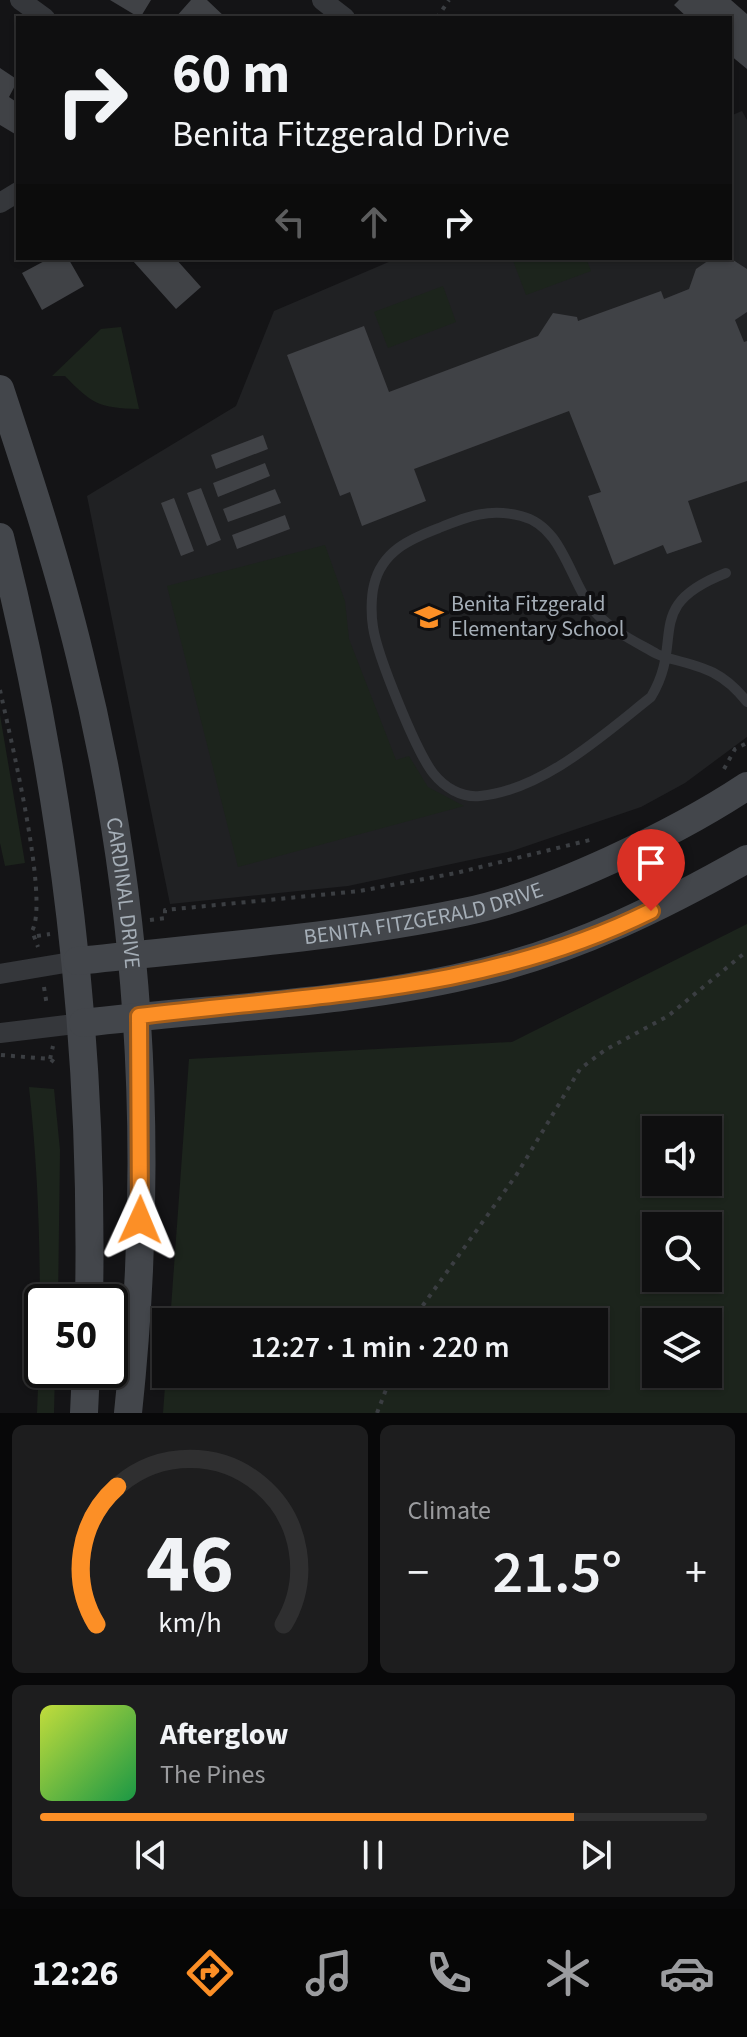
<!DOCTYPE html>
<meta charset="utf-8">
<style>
body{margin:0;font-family:"Source Sans 3",sans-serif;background:#1d1d1e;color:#f1f3f6;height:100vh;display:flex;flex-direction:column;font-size:30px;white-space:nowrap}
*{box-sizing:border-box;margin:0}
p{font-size:26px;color:#9b9c9f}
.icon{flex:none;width:44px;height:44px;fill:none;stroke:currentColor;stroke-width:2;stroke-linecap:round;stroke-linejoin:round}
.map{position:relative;height:1413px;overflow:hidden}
.sheet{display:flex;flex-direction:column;gap:12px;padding:12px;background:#080809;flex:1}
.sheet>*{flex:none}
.hud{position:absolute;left:16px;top:16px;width:716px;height:244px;border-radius:0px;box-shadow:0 2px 6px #0004,0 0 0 2px #2f2f30;background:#0f0f10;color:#f1f3f6;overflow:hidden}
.tools{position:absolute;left:642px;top:1116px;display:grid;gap:16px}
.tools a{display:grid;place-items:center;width:80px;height:80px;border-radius:0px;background:#0f0f10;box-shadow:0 2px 6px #0004,0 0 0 2px #2f2f30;font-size:40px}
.speed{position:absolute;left:24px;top:1284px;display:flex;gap:16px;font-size:40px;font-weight:700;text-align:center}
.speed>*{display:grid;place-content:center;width:104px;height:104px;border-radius:50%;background:#0f0f10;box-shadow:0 2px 6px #0004,0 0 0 2px #2f2f30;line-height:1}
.speed .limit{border:4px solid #111;border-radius:12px;background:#fff;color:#111}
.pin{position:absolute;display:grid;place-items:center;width:68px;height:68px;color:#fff;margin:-82px -34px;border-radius:50% 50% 50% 0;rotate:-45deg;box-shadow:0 0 8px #0007}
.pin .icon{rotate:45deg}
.me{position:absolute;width:88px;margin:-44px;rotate:1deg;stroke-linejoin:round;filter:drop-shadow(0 0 6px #0008)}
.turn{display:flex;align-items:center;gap:28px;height:168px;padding:0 24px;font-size:36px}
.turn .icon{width:104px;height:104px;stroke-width:2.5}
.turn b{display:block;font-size:56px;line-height:68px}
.lanes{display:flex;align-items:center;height:76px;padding:0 24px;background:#0003;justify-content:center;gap:40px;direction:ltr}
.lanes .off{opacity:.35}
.big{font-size:60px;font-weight:600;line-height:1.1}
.sheet .tile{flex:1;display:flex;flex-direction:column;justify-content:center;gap:12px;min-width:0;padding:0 28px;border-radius:12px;background:#1d1d1e}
.sheet .dial{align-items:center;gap:0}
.dial svg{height:208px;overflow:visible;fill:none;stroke:#2f2f30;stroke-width:7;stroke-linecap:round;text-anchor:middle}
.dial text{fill:#f1f3f6;stroke:none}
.song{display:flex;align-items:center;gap:24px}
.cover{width:96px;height:96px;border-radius:12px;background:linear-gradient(135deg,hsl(70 70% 55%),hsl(140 70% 35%))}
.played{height:8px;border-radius:4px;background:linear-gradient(90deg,#fc8f26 80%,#2f2f30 80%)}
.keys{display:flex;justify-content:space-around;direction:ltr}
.heat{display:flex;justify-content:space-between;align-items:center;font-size:44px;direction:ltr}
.sheet .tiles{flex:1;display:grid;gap:12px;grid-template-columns:1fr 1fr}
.tile:last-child{grid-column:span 2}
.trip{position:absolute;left:152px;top:1308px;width:456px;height:80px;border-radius:0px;background:#0f0f10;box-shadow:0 2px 6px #0004,0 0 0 2px #2f2f30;font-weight:600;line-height:80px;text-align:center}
.tab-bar{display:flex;height:128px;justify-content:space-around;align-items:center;background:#060606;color:#9b9c9f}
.tab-bar .icon{width:56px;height:56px}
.tab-bar .selected{color:#fc8f26}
.tab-bar b{font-size:36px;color:#f1f3f6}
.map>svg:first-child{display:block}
</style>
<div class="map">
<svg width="747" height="1413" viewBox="0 0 747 1413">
<rect width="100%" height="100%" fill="#141416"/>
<path fill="#202123" d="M 742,111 L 747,120 L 747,737 L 685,783 L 641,807 L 512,851 L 348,886 L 170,904 L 87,496 L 236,406 L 274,311 L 398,258 L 730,258 L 730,116 Z"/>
<path fill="#1c241c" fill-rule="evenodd" d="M 512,258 L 586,258 L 591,271 L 526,295 Z
M 443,286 L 456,322 L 388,348 L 374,312 Z
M 121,327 L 139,409 C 99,408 92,404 65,376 L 52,376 L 101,329 Z
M 325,545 L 345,601 L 349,639 L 396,760 L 409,756 L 428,787 L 464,806 L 238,867 L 167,586 Z
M 0,715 L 25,863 L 5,866 L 0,843 Z
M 747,924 L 747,1413 L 163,1413 L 166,1373 L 594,1374 L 594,1322 L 170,1322 L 189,1059 L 512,1042 ZM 656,1130 L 708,1130 L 708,1182 L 656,1182 ZM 656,1226 L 708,1226 L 708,1278 L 656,1278 ZM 656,1322 L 708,1322 L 708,1374 L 656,1374 Z
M 29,1087 L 54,1089 L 60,1150 L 58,1302 L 42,1302 L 42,1370 L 55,1370 L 54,1413 L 37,1413 C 42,1304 41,1196 29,1087 Z"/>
<path fill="#404246" d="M 110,0 L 151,0 L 140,18 Z
M 191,0 L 207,0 L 226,18 L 175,18 Z
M 679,0 L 731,0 L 747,14 L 747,69 L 730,55 L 730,18 L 688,18 L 674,5 Z
M 0,68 L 18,80 L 9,97 L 18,103 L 15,134 L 0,125 Z
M 50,258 L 68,258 L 84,286 L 42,310 L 22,273 Z
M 136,258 L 175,258 L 201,287 L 176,309 L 133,261 Z
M 712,258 L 730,258 L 747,269 L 747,312 L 735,320 L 744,342 L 747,341 L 747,481 L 688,501 L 702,542 L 667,554 L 663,545 L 614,565 L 588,496 L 601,492 L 569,411 L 414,469 L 426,501 L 362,526 L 350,492 L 340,496 L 287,355 L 364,326 L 389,392 L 538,336 L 553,313 L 577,317 L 578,321 L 661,291 L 664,299 L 689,289 L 696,269 Z
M 263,435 L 268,449 L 216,469 L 211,455 Z
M 265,463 L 270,476 L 218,497 L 213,483 Z
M 201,488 L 221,540 L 207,546 L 187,493 Z
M 275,489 L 281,503 L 228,522 L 223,509 Z
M 174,498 L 194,551 L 181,556 L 161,503 Z
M 285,515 L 290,529 L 237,549 L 232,535 Z"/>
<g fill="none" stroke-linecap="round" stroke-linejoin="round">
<path stroke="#3b3e42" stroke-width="4" stroke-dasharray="4 6" stroke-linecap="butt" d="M 437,18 L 449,0
M 0,690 C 9,732 50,900 32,931 L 38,947
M 724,769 L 735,749 L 747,743
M 150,920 L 165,918 L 165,910 L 360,891 L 456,873 L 590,840
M 37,936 L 50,934
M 44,987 L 47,1006
M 1,1055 L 50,1059 L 58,1065
M 50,1059 L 53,1046
M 411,1322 L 517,1174 L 580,1069 L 605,1050 L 668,1016 L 747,951
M 377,1413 L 392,1374"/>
<path stroke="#35373b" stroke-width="10" d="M 726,573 C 641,606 686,639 651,697 C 603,735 543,790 480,796 C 461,798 444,787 433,773 C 416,751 377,655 373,627 C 371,615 371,597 374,585 C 382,551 410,539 439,528 C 468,516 490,508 521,516 C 565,527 569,584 597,614 C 614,632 636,642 657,654 L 664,657 C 702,667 722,670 747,702"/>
<path stroke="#35373b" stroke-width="20" d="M 20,0 L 45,18
M 322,0 L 345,18
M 0,203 L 18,192
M 0,974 L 77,961
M 0,1033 L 83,1023"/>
<g stroke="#43464b" stroke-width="28">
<path id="s1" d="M 0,389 C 29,477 58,565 80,656 C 142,903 155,1160 128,1413"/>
<path d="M 0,537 C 64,791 94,1040 89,1302"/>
<path id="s2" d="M 77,961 C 206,947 338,938 464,912 C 548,895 676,833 747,786"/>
<path d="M 83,1023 C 217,1007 355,1004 486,971 C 579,948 664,906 747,859"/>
<path d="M 84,1413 L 86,1370"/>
</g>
</g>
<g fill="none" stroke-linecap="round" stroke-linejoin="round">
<defs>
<path id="route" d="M 140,1220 L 139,1016 C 316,994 488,992 651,911"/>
</defs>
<use href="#route" stroke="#a45d19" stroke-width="20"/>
<use href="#route" stroke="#fc8f26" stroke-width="14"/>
</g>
<defs>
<symbol id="school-bare" viewBox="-9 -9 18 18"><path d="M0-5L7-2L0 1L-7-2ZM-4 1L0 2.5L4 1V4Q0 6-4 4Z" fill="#fc8f26" stroke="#0f0f11" stroke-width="2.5" paint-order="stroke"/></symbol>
</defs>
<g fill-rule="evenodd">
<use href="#school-bare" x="409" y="597" width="40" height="40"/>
</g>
<g text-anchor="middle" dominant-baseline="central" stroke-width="8" stroke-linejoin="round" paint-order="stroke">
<g font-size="22" fill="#a5aeb7" stroke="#0f0f11" text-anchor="start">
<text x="451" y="604">Benita Fitzgerald<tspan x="451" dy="25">Elementary School</tspan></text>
</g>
<g font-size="22" fill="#a5aeb7" stroke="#0f0f11">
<text stroke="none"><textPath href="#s1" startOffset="520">CARDINAL DRIVE</textPath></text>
<text stroke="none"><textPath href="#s2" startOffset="350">BENITA FITZGERALD DRIVE</textPath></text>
</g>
</g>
</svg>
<div class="tools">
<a><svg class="icon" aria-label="sound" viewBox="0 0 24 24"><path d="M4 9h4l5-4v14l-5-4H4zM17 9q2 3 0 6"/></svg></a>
<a><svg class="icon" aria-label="search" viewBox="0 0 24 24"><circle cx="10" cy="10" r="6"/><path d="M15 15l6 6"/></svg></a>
<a><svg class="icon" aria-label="layers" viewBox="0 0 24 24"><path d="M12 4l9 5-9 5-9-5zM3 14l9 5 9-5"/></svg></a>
</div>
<div class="speed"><div class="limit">50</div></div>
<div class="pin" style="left:651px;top:911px;background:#d93025"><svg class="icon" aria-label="arrive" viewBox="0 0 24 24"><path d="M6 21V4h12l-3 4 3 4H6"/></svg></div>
<svg class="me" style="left:140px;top:1220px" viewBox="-20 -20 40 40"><path d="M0-17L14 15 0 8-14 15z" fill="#fc8f26" stroke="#fff" stroke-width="4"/></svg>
<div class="trip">12:27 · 1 min · 220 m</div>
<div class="hud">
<div class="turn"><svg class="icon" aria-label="right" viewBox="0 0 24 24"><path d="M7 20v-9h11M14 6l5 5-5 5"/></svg><div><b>60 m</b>Benita Fitzgerald Drive</div></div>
<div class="lanes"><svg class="icon off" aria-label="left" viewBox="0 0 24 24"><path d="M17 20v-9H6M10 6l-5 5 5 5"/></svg><svg class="icon off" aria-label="ahead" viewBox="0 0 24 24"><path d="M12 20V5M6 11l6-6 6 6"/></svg><svg class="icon" aria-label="right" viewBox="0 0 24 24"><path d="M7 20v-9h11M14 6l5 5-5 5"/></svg></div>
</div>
</div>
<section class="sheet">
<div class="tiles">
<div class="tile dial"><svg viewBox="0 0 100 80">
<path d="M14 69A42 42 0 1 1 86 69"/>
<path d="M14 69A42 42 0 0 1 22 16" stroke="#fc8f26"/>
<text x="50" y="56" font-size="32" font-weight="700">46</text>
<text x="50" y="72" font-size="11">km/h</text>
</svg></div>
<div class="tile"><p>Climate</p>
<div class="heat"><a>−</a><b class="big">21.5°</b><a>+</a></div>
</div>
<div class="tile">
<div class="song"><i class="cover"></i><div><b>Afterglow</b><p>The Pines</p></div></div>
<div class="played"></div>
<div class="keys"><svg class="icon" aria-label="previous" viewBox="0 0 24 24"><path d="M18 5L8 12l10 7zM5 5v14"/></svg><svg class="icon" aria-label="pause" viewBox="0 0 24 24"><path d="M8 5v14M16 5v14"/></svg><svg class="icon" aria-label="next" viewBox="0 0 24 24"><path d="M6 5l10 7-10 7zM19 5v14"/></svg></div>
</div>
</div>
</section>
<nav class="tab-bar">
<b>12:26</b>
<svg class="icon selected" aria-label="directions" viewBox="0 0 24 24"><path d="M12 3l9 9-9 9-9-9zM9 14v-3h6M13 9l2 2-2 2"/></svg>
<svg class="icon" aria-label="music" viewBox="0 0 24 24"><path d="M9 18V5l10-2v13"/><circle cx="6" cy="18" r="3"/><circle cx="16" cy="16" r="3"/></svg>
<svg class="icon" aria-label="phone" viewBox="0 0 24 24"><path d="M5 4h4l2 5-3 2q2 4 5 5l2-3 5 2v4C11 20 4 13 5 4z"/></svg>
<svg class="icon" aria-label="climate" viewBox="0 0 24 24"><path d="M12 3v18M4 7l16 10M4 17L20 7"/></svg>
<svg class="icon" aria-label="car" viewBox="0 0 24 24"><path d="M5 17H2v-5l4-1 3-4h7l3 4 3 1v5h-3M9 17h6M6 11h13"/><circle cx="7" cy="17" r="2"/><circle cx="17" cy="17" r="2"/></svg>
</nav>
